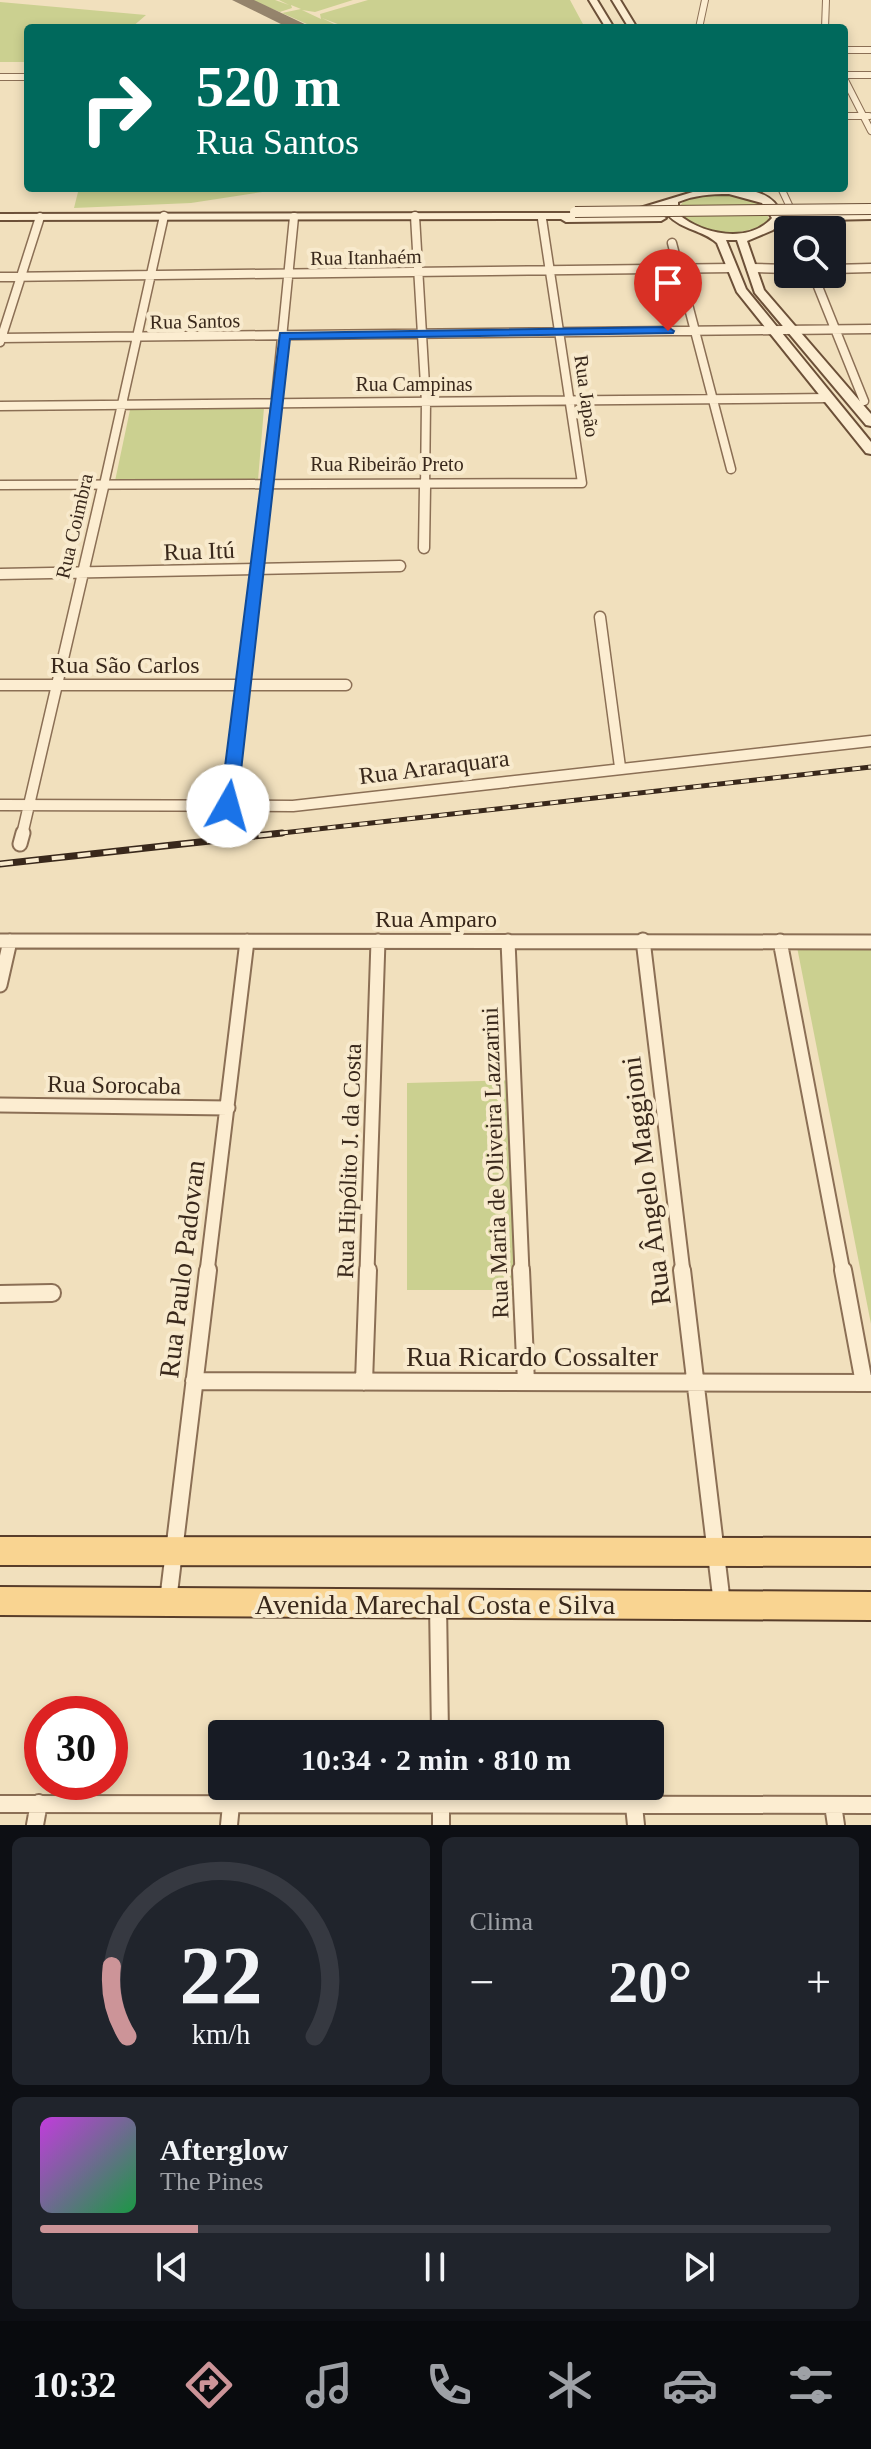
<!DOCTYPE html>
<html lang="pt">
<meta charset="utf-8">
<style>
body{margin:0;font-family:Georgia,serif;background:#20242c;color:#f1f3f6;height:100vh;display:flex;flex-direction:column;font-size:30px;white-space:nowrap}
*{box-sizing:border-box;margin:0}
p{font-size:26px;color:#9ea1a6}
.icon{flex:none;width:44px;height:44px;fill:none;stroke:currentColor;stroke-width:2;stroke-linecap:round;stroke-linejoin:round}
.map{position:relative;height:1825px;overflow:hidden}
.drawer{display:flex;flex-direction:column;gap:12px;padding:12px;background:#0d0f14;flex:1}
.drawer>*{flex:none}
.hud{position:absolute;left:24px;top:24px;width:824px;height:168px;border-radius:8px;box-shadow:0 4px 12px #0003;background:#00695c;color:#fff;overflow:hidden}
.fabs{position:absolute;left:774px;top:216px;display:grid;gap:16px}
.fabs a{display:grid;place-items:center;width:72px;height:72px;border-radius:8px;background:#171b24;box-shadow:0 4px 12px #0003;font-size:40px}
.speed{position:absolute;left:24px;top:1696px;display:flex;gap:16px;font-size:40px;font-weight:700;text-align:center}
.speed>*{display:grid;place-content:center;width:104px;height:104px;border-radius:50%;background:#171b24;box-shadow:0 4px 12px #0003;line-height:1}
.speed .limit{border:12px solid #d22;background:#fff;color:#111}
.pin{position:absolute;display:grid;place-items:center;width:68px;height:68px;color:#fff;margin:-82px -34px;border-radius:50% 50% 50% 0;rotate:-45deg;box-shadow:0 0 8px #0007}
.pin .icon{rotate:45deg}
.me{position:absolute;width:88px;margin:-44px;rotate:7deg;stroke-linejoin:round;filter:drop-shadow(0 0 6px #0008)}
.turn{display:flex;align-items:center;gap:28px;height:168px;padding:0 40px;font-size:36px}
.turn .icon{width:104px;height:104px;stroke-width:2.5}
.turn b{display:block;font-size:56px;line-height:68px}
.big{font-size:60px;font-weight:800;line-height:1.1}
.drawer .card{flex:1;display:flex;flex-direction:column;justify-content:center;gap:12px;min-width:0;padding:0 28px;border-radius:12px;background:#20242c}
.drawer .dial{align-items:center;gap:0}
.dial svg{height:208px;overflow:visible;fill:none;stroke:#363941;stroke-width:7;stroke-linecap:round;text-anchor:middle}
.dial text{fill:#f1f3f6;stroke:none}
.song{display:flex;align-items:center;gap:24px}
.cover{width:96px;height:96px;border-radius:12px;background:linear-gradient(135deg,hsl(290 70% 55%),hsl(140 70% 35%))}
.played{height:8px;border-radius:4px;background:linear-gradient(90deg,#cc9498 20%,#363941 20%)}
.keys{display:flex;justify-content:space-around;direction:ltr}
.heat{display:flex;justify-content:space-between;align-items:center;font-size:44px;direction:ltr}
.drawer .tiles{flex:1;display:grid;gap:12px;grid-template-columns:1fr 1fr}
.card:last-child{grid-column:span 2}
.trip{position:absolute;left:208px;top:1720px;width:456px;height:80px;border-radius:8px;background:#171b24;box-shadow:0 4px 12px #0003;font-weight:800;line-height:80px;text-align:center}
.tab-bar{display:flex;height:128px;justify-content:space-around;align-items:center;background:#090b0e;color:#9ea1a6}
.tab-bar .icon{width:56px;height:56px}
.tab-bar .current{color:#cc9498}
.tab-bar b{font-size:36px;color:#f1f3f6}
.map>svg:first-child{display:block}
</style>
<div class="map">
<svg width="871" height="1825" viewBox="0 0 871 1825">
<rect width="100%" height="100%" fill="#f1e0bd"/>
<path fill="#cbd090" d="M 250,0 L 275,0 L 289,5 L 279,0 L 353,0 L 315,12 L 302,10 L 321,19 L 320,14 L 368,0 L 570,0 L 584,26 L 348,28 L 322,18 L 342,28 L 316,28 L 282,13 L 301,9 L 291,5 L 292,8 L 280,12 Z
M 0,2 L 146,15 L 131,28 L 28,28 L 28,62 L 0,62 Z
M 79,188 L 268,188 L 269,191 L 191,203 L 74,208 Z
M 724,193 L 762,203 L 769,219 C 750,239 688,239 677,209 L 686,199 Z
M 264,408 L 258,480 L 115,481 L 130,410 Z
M 797,947 L 871,948 L 871,1324 Z
M 517,1080 L 524,1290 L 407,1290 L 407,1083 Z"/>
<g fill="none" stroke-linecap="round" stroke-linejoin="round">
<path fill="#95846c" fill-rule="evenodd" d="M 232,0 L 254,0 L 313,28 L 289,28 Z"/>
<defs>
<path id="minor-far4" d="M 699,28 L 705,0
M 825,28 L 826,0
M 844,50 L 871,50
M 844,75 L 871,75
M 0,77 L 28,77
M 844,78 L 871,131
M 844,116 L 869,116
M 781,188 L 789,205"/>
<path id="minor-far3" d="M 415,216 L 426,402 L 425,489
M 672,243 L 731,469
M 751,268 L 788,269
M 832,269 L 871,268
M 813,274 L 864,401
M 0,277 L 732,268
M 0,338 L 871,329
M 0,342 L 40,217
M 0,406 L 829,398
M 0,485 L 582,483 L 542,219
M 103,489 L 164,216
M 267,489 L 294,217"/>
<path id="minor-far2" d="M 424,548 L 425,487
M 0,574 L 400,566
M 600,617 L 620,767
M 0,685 L 346,685
M 0,805 L 293,806 L 871,741
M 228,806 L 267,487
M 22,835 L 103,487"/>
<path id="minor-far1" d="M 20,844 L 23,833
M 643,940 L 683,1272
M 0,941 L 871,942
M 508,941 L 522,1272
M 780,941 L 843,1272
M 0,985 L 10,941
M 0,1105 L 228,1108
M 207,1272 L 247,941
M 367,1272 L 378,941"/>
<path id="minor" d="M 521,1270 L 526,1382
M 682,1270 L 722,1604
M 843,1270 L 864,1383
M 0,1294 L 52,1293
M 194,1381 L 871,1383
M 364,1382 L 368,1270
M 168,1601 L 208,1270
M 438,1604 L 440,1734
M 441,1786 L 441,1825
M 0,1804 L 871,1805
M 833,1805 L 836,1825
M 634,1806 L 636,1825
M 35,1825 L 39,1803
M 229,1825 L 231,1805"/>
<path id="secondary" d="M 589,0 L 597,0 L 614,28 L 606,28 Z
M 612,0 L 620,0 L 637,28 L 629,28 Z
M 706,188 C 732,188 771,185 782,215 L 871,213 L 871,219 L 781,221 L 773,230 L 747,241 L 764,290 L 871,414 L 871,426 L 866,425 L 755,293 L 737,240 L 726,240 L 746,289 L 871,442 L 871,454 L 866,453 L 737,292 L 717,243 C 703,230 682,230 668,215 L 668,207 L 645,211 L 640,208 ZM 729,194 L 762,203 L 772,218 C 749,244 703,235 678,214 L 678,202 C 695,195 710,194 729,194 Z
M 576,213 L 581,216 L 661,215 L 666,218 L 661,221 L 566,222 L 561,219 L 0,220 L 0,214 Z"/>
<path id="primary" d="M 0,1537 L 871,1538 L 871,1566 L 0,1565 Z
M 0,1587 L 871,1592 L 871,1620 L 0,1615 Z"/>
</defs>
<use href="#minor-far4" stroke="#8b6f55" stroke-width="8"/>
<use href="#minor-far3" stroke="#8b6f55" stroke-width="11"/>
<use href="#minor-far2" stroke="#8b6f55" stroke-width="13"/>
<use href="#minor-far1" stroke="#8b6f55" stroke-width="17"/>
<use href="#minor" stroke="#8b6f55" stroke-width="20"/>
<use href="#secondary" stroke="#6c5038" stroke-width="4"/>
<use href="#primary" stroke="#583d2a" stroke-width="4"/>
<use href="#minor-far4" stroke="#fcedd1" stroke-width="6"/>
<use href="#minor-far3" stroke="#fcedd1" stroke-width="8"/>
<use href="#minor-far2" stroke="#fcedd1" stroke-width="10"/>
<use href="#minor-far1" stroke="#fcedd1" stroke-width="13"/>
<use href="#minor" stroke="#fcedd1" stroke-width="16"/>
<use href="#secondary" fill="#fcedd1" fill-rule="evenodd"/>
<use href="#primary" fill="#f9d491" fill-rule="evenodd"/>
<defs>
<path id="rail-far1" d="M 264,835 L 871,767"/>
<path id="rail" d="M 0,864 L 282,833"/>
</defs>
<use href="#rail-far1" stroke="#39281b" stroke-width="5"/>
<use href="#rail" stroke="#39281b" stroke-width="7"/>
<use href="#rail-far1" stroke="#f8eacd" stroke-width="3" stroke-dasharray="8" stroke-linecap="butt"/>
<use href="#rail" stroke="#f8eacd" stroke-width="4" stroke-dasharray="13" stroke-linecap="butt"/>
<defs>
<path id="secondary-bridge" d="M 575,212 L 871,209"/>
</defs>
<use href="#secondary-bridge" stroke="#6c5038" stroke-width="12" stroke-linecap="butt"/>
<use href="#secondary-bridge" stroke="#fcedd1" stroke-width="10"/>
</g>
<path fill="#1a73e8" stroke="#114b97" stroke-width="2" d="M 668,327 L 674,331 L 673,333 L 290,339 L 237,806 L 228,812 L 222,810 L 220,806 L 280,333 Z"/>
<g text-anchor="middle" dominant-baseline="central" stroke-width="8" stroke-linejoin="round" paint-order="stroke">
<g font-size="20" fill="#39281b" stroke="#f8eacd">
<text transform="translate(366 257) rotate(-1)">Rua Itanhaém</text>
<text transform="translate(195 321) rotate(-1)">Rua Santos</text>
<text x="414" y="384">Rua Campinas</text>
<text transform="translate(587 396) rotate(82)">Rua Japão</text>
<text x="387" y="464">Rua Ribeirão Preto</text>
<text transform="translate(74 526) rotate(-77)">Rua Coimbra</text>
</g>
<g font-size="24" fill="#39281b" stroke="#f8eacd">
<text transform="translate(199 551) rotate(-2)">Rua Itú</text>
<text x="125" y="665">Rua São Carlos</text>
<text transform="translate(434 767) rotate(-7)">Rua Araraquara</text>
<text x="436" y="919">Rua Amparo</text>
<text transform="translate(114 1085) rotate(1)">Rua Sorocaba</text>
<text transform="translate(349 1161) rotate(-88)">Rua Hipólito J. da Costa</text>
<text transform="translate(495 1163) rotate(-92)">Rua Maria de Oliveira Lazzarini</text>
</g>
<g font-size="28" fill="#39281b" stroke="#f8eacd">
<text transform="translate(646 1181) rotate(-97)">Rua Ângelo Maggioni</text>
<text transform="translate(182 1269) rotate(-83)">Rua Paulo Padovan</text>
<text x="532" y="1356">Rua Ricardo Cossalter</text>
<text x="435" y="1604">Avenida Marechal Costa e Silva</text>
</g>
</g>
</svg>
<div class="fabs">
<a><svg class="icon" aria-label="search" viewBox="0 0 24 24"><circle cx="10" cy="10" r="6"/><path d="M15 15l6 6"/></svg></a>
</div>
<div class="speed"><div class="limit">30</div></div>
<div class="pin" style="left:668px;top:331px;background:#d93025"><svg class="icon" aria-label="arrive" viewBox="0 0 24 24"><path d="M6 21V4h12l-3 4 3 4H6"/></svg></div>
<svg class="me" style="left:228px;top:806px" viewBox="-20 -20 40 40"><circle r="19" fill="#fff"/><path d="M0-13L10 11 0 6-10 11z" fill="#1a73e8"/></svg>
<div class="trip">10:34 · 2 min · 810 m</div>
<div class="hud">
<div class="turn"><svg class="icon" aria-label="right" viewBox="0 0 24 24"><path d="M7 20v-9h11M14 6l5 5-5 5"/></svg><div><b>520 m</b>Rua Santos</div></div>
</div>
</div>
<section class="drawer">
<div class="tiles">
<div class="card dial"><svg viewBox="0 0 100 80">
<path d="M14 69A42 42 0 1 1 86 69"/>
<path d="M14 69A42 42 0 0 1 8 42" stroke="#cc9498"/>
<text x="50" y="56" font-size="32" font-weight="700">22</text>
<text x="50" y="72" font-size="11">km/h</text>
</svg></div>
<div class="card"><p>Clima</p>
<div class="heat"><a>−</a><b class="big">20°</b><a>+</a></div>
</div>
<div class="card">
<div class="song"><i class="cover"></i><div><b>Afterglow</b><p>The Pines</p></div></div>
<div class="played"></div>
<div class="keys"><svg class="icon" aria-label="previous" viewBox="0 0 24 24"><path d="M18 5L8 12l10 7zM5 5v14"/></svg><svg class="icon" aria-label="pause" viewBox="0 0 24 24"><path d="M8 5v14M16 5v14"/></svg><svg class="icon" aria-label="next" viewBox="0 0 24 24"><path d="M6 5l10 7-10 7zM19 5v14"/></svg></div>
</div>
</div>
</section>
<nav class="tab-bar">
<b>10:32</b>
<svg class="icon current" aria-label="directions" viewBox="0 0 24 24"><path d="M12 3l9 9-9 9-9-9zM9 14v-3h6M13 9l2 2-2 2"/></svg>
<svg class="icon" aria-label="music" viewBox="0 0 24 24"><path d="M9 18V5l10-2v13"/><circle cx="6" cy="18" r="3"/><circle cx="16" cy="16" r="3"/></svg>
<svg class="icon" aria-label="phone" viewBox="0 0 24 24"><path d="M5 4h4l2 5-3 2q2 4 5 5l2-3 5 2v4C11 20 4 13 5 4z"/></svg>
<svg class="icon" aria-label="climate" viewBox="0 0 24 24"><path d="M12 3v18M4 7l16 10M4 17L20 7"/></svg>
<svg class="icon" aria-label="car" viewBox="0 0 24 24"><path d="M5 17H2v-5l4-1 3-4h7l3 4 3 1v5h-3M9 17h6M6 11h13"/><circle cx="7" cy="17" r="2"/><circle cx="17" cy="17" r="2"/></svg>
<svg class="icon" aria-label="filters" viewBox="0 0 24 24"><path d="M4 7h16M4 17h16"/><circle cx="9" cy="7" r="2"/><circle cx="15" cy="17" r="2"/></svg>
</nav>
